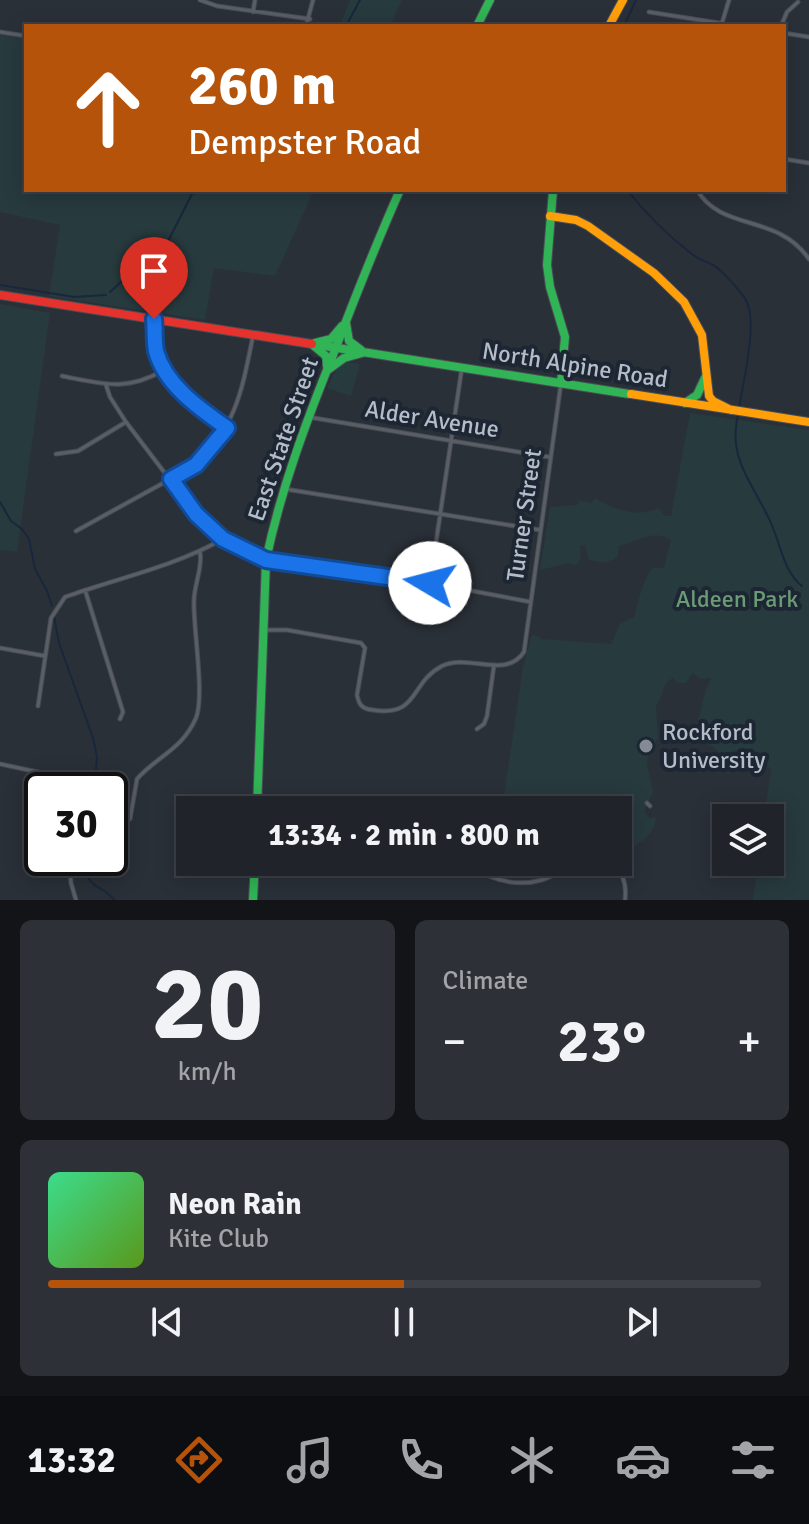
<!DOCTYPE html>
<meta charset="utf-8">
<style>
body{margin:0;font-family:Signika,sans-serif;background:#2d3036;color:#f1f3f6;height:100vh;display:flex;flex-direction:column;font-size:30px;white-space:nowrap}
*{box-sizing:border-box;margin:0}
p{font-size:26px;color:#a2a4a8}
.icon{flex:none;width:44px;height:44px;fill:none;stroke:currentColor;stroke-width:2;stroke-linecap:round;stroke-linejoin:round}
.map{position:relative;height:900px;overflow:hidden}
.details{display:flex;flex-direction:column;gap:20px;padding:20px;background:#121417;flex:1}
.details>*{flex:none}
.guide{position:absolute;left:24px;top:24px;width:762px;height:168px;border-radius:0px;box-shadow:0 4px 20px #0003,0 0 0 2px #3d4147;background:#b45309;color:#fff;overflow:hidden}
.tools{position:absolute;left:712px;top:804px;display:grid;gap:16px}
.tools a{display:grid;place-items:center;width:72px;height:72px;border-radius:0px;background:#20242a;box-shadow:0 4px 20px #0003,0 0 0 2px #3d4147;font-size:40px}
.speed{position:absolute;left:24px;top:772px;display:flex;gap:16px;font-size:40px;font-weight:700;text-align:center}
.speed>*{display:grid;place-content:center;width:104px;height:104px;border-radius:50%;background:#20242a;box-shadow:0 4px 20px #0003,0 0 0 2px #3d4147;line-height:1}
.speed .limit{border:4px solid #111;border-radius:12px;background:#fff;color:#111}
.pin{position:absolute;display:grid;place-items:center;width:68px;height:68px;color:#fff;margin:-82px -34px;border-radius:50% 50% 50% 0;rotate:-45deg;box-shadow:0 0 8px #0007}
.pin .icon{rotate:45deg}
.me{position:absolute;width:88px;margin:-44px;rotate:278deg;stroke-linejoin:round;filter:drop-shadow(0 0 6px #0008)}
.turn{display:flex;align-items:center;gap:28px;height:168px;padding:0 32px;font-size:36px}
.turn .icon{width:104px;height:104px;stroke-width:2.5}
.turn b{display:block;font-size:56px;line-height:68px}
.big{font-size:60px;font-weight:700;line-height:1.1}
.details .tile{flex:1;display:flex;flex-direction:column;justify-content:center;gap:12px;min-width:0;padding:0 28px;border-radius:12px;background:#2d3036}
.details .dial{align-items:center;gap:0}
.dial b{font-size:104px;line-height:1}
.song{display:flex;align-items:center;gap:24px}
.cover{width:96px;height:96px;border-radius:12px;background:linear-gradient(135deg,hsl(150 70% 55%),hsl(90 70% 35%))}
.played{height:8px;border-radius:4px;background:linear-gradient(90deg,#b45309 50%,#3d4147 50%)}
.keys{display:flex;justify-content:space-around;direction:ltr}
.heat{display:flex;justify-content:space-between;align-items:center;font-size:44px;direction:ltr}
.details .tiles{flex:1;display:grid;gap:20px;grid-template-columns:1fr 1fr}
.tile:last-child{grid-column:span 2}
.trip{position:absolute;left:176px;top:796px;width:456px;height:80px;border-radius:0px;background:#20242a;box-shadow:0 4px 20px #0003,0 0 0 2px #3d4147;font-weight:700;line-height:80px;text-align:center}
.dock{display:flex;height:128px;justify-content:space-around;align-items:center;background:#0d0e11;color:#a2a4a8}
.dock .icon{width:56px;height:56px}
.dock .active{color:#b45309}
.dock b{font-size:36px;color:#f1f3f6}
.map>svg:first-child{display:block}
</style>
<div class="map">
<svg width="809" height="900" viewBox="0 0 809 900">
<rect width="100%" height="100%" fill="#2a3038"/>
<path fill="#273a3e" d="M 350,0 L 402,0 L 390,26 L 340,26 Z
M 0,35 L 26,39 L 26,190 L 314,190 L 275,276 L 214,268 L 205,320 L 49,296 L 60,225 L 0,212 Z
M 0,304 L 50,313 L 17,552 L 0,550 Z
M 341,361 L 360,364 L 351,396 L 327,388 Z
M 690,413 L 809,430 L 809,900 L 753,900 L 758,862 L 770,862 L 770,818 L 764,818 L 771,770 L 756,751 L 737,750 L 728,753 L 726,759 L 712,746 L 688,733 C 703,723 700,705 706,690 C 707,685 710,682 711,678 L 700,679 L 693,673 L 686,683 L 678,683 L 673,678 C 662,683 663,697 656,706 L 658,738 L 649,752 L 647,764 L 653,792 L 644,811 L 648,818 L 656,818 C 654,838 634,847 618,854 L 618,810 L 502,810 L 523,667 L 532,634 L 542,639 L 611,644 L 620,624 L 634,617 C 639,600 642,582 652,568 L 664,568 L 671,540 C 655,529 636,541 619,546 L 618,556 C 607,565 601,562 589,560 L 585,545 L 580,546 L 581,558 L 576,566 L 569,563 L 540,570 L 550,507 L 577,505 L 580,501 L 592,503 L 595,498 C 615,510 637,518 659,508 L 664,516 L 671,516 Z"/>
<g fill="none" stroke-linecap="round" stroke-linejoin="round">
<path stroke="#19273c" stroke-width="2" d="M 346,26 L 360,0
M 624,26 L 636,0
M 627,190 C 647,215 667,235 692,254 C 699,260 706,261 713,265 C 721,269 741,292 746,300 C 760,324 739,398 736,427 C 731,465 760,494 773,528 C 781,548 785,573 802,586
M 0,285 L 74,297 L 106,295
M 110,292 L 130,274 L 160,257 L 194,190
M 0,502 L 11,521 L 22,529 L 29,539 L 35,569 L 47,591 L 52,606
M 54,616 L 59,643 L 93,738 L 97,757 L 94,790
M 94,858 L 89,879 C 95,889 106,888 114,900"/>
<defs>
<path id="street" d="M 200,0 L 217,6 L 310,19
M 253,12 L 255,0
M 649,12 L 738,26
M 722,23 L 729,0
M 306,26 L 313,0
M 781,26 L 787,12 L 798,2
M 0,32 L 26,36
M 784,33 L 809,37
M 784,159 L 809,163
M 697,190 C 722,232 777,213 809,259
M 154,319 C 155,329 154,341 156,351 C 165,385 200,409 227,428
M 62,376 C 103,384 126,392 164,370
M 106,385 L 110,397 L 126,422 L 196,514 L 223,539 L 266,560 L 430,583 L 531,602
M 308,417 L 549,457
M 56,454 L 78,451 L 126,422
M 285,489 L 540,530
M 76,531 L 196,465 C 237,424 242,390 253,336
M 430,583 L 462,367
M 85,590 L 123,712 L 120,719
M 263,630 L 287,630 L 361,643 L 365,648 L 357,695 C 359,705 362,709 373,710 C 420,717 409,683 442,666 C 469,653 505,680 524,652 L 561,383
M 0,648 L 45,656
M 38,706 L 51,618 L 65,597 C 118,578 173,567 223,539
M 477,729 L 484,724 L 487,716 L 494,665
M 0,764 L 61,777 L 81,778
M 61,778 L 62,790
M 647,803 L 650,806
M 130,819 L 137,779 C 157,756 182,750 196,718 C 205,695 193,628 194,601 C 194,584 203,568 200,552
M 69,858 L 71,883 L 76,900
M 465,862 C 488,879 513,888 542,880 C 556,875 569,867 583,862
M 608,862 C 623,871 627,883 625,900"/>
<path id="fast" d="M 477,26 L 490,0
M 553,190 L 547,265 L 550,287 L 565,337 L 561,383
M 346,323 L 349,341 L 361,350
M 315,343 L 331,339 L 342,326
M 312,344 L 629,394
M 314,346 L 326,356 L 327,366
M 329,369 L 344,358 L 362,353
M 629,394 L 631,394
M 685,403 L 697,395 L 705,378
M 257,810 L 266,560 C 281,489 306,422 333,355 C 354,300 376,244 400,190
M 253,900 L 255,862"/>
<path id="slow" d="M 609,26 L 623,0
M 550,216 L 576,220 L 588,226 L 654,273 L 684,302 L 702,335 L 709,396 L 713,401 L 731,410
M 631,394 L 809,422"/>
<path id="jam" d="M 0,295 L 312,344"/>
</defs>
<use href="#street" stroke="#484c55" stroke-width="5"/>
<use href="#fast" stroke="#484c55" stroke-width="10"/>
<use href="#slow" stroke="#484c55" stroke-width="10"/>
<use href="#jam" stroke="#484c55" stroke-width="10"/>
<use href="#street" stroke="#5a5e66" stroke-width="3"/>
<use href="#fast" stroke="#30b455" stroke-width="8"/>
<use href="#slow" stroke="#ff9f0a" stroke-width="8"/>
<use href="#jam" stroke="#e5322d" stroke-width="8"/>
</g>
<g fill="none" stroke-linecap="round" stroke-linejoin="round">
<defs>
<path id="route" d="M 154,319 C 155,329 154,341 156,351 C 165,385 200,409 227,428 L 196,465 L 171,479 L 196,514 L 223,539 L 266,560 L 430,583"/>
</defs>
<use href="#route" stroke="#114b97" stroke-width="20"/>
<use href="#route" stroke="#1a73e8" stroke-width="14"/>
</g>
<circle fill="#848b96" stroke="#1d2633" stroke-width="3" cx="646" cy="746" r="8"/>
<g text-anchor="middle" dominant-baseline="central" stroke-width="8" stroke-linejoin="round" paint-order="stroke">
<g font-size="24" fill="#b4bcc9" stroke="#1d2633">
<text transform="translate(575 365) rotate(9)">North Alpine Road</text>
<text transform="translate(432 419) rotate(9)">Alder Avenue</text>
<text transform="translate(283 439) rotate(-71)">East State Street</text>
<text transform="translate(524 515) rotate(-82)">Turner Street</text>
</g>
<g font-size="24" fill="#6b9a76" stroke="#1d2633">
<text x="737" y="599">Aldeen Park</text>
</g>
<g font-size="24" fill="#b4bcc9" stroke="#1d2633" text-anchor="start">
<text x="662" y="732">Rockford<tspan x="662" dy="28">University</tspan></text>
</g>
</g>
</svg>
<div class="tools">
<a><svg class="icon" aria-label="layers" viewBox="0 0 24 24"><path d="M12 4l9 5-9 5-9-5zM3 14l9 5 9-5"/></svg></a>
</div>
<div class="speed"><div class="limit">30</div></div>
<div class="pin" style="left:154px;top:319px;background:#d93025"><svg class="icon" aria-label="arrive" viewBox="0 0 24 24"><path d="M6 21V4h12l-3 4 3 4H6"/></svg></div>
<svg class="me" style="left:430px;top:583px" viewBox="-20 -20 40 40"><circle r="19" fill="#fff"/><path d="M0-13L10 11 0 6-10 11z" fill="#1a73e8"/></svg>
<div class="trip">13:34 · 2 min · 800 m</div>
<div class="guide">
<div class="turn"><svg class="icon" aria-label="ahead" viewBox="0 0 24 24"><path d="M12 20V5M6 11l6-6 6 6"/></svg><div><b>260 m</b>Dempster Road</div></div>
</div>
</div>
<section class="details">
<div class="tiles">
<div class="tile dial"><b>20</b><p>km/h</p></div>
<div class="tile"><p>Climate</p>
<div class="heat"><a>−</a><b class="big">23°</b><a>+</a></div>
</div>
<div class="tile">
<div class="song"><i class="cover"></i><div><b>Neon Rain</b><p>Kite Club</p></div></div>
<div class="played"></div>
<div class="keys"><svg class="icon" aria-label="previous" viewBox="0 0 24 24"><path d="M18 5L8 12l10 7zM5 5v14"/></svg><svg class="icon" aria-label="pause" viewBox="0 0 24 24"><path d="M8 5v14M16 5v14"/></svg><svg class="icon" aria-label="next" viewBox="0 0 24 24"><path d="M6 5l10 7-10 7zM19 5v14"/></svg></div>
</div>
</div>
</section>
<nav class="dock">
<b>13:32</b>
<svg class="icon active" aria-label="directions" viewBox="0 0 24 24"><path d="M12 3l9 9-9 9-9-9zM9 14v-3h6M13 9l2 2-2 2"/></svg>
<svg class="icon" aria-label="music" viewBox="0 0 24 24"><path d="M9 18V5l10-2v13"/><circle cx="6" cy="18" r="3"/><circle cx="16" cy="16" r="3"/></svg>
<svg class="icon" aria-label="phone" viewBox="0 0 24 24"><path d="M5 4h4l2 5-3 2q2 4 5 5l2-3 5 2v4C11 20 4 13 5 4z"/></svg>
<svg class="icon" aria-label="climate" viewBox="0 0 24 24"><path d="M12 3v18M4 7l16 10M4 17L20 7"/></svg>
<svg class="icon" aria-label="car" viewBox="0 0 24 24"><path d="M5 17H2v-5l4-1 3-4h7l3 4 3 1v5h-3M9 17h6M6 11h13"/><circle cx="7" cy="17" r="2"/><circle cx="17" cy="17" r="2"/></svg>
<svg class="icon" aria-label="filters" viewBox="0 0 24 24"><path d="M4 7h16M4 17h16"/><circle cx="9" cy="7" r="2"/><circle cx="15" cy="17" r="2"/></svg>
</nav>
